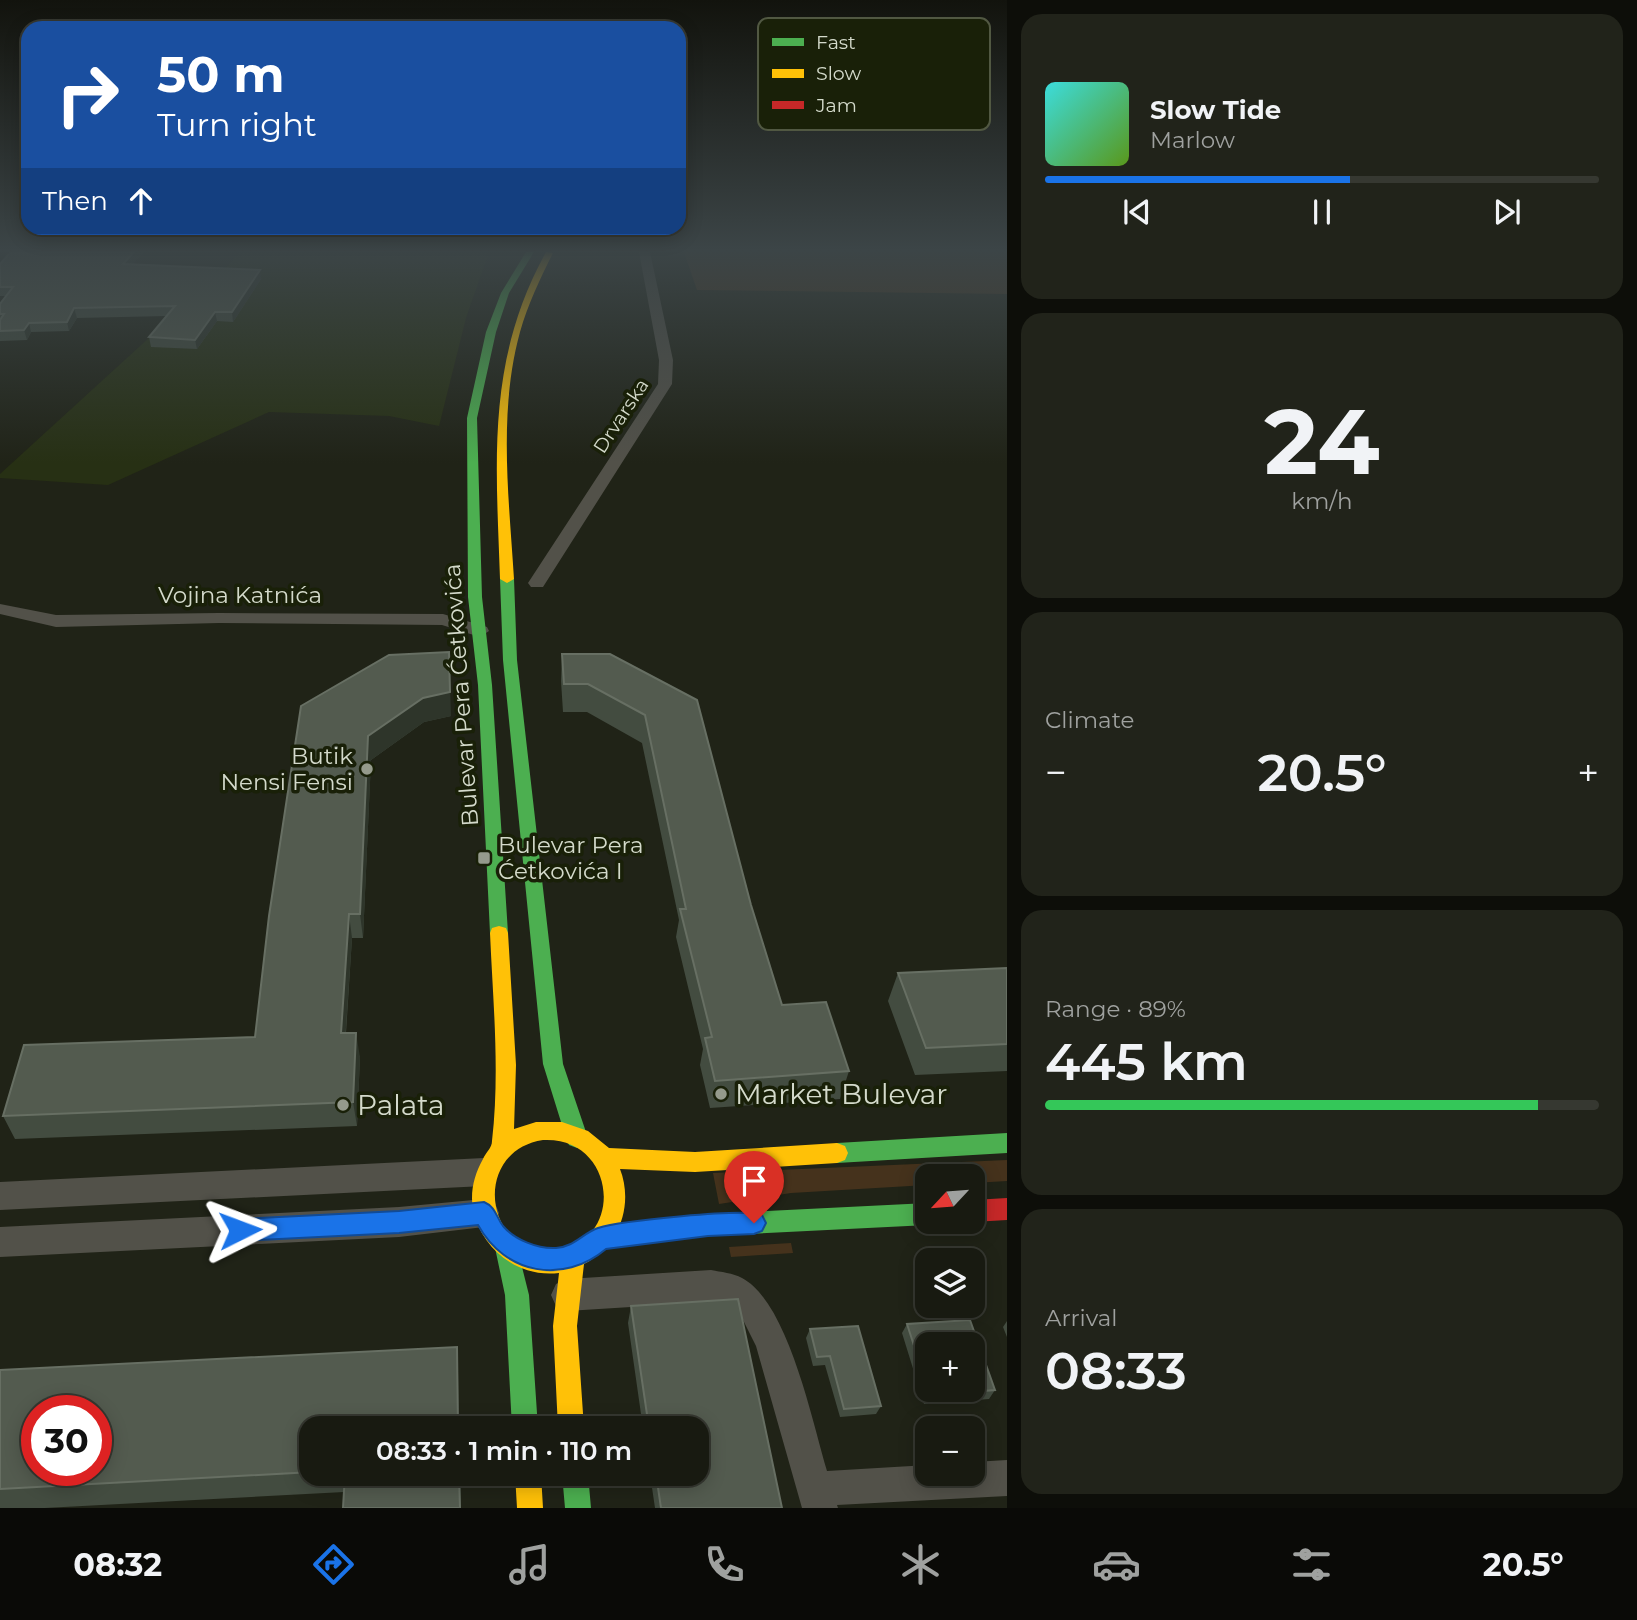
<!DOCTYPE html>
<meta charset="utf-8">
<style>
body{margin:0;font-family:Montserrat,sans-serif;background:#21231a;color:#f1f3f6;height:100vh;display:flex;flex-direction:column;font-size:26px;white-space:nowrap}
*{box-sizing:border-box;margin:0}
p{font-size:23px;color:#9fa19f}
.icon{flex:none;width:38px;height:38px;fill:none;stroke:currentColor;stroke-width:2;stroke-linecap:round;stroke-linejoin:round}
.map{position:relative;flex:1;overflow:hidden}
.drawer{display:flex;flex-direction:column;gap:14px;padding:14px;background:#0d0e09;width:630px}
.drawer>*{flex:none}
.guide{position:absolute;left:21px;top:21px;width:665px;height:214px;border-radius:21px;box-shadow:0 4px 18px #0003,0 0 0 2px #363831;background:#1a4fa0;color:#fff;overflow:hidden}
.needle{width:46px;rotate:244deg}
.fabs{position:absolute;left:915px;top:1164px;display:grid;gap:14px}
.fabs a{display:grid;place-items:center;width:70px;height:70px;border-radius:14px;background:#181a11;box-shadow:0 4px 18px #0003,0 0 0 2px #363831;font-size:35px}
.speed{position:absolute;left:21px;top:1395px;display:flex;gap:14px;font-size:35px;font-weight:700;text-align:center}
.speed>*{display:grid;place-content:center;width:91px;height:91px;border-radius:50%;background:#181a11;box-shadow:0 4px 18px #0003,0 0 0 2px #363831;line-height:1}
.speed .limit{border:10px solid #d22;background:#fff;color:#111}
.pin{position:absolute;display:grid;place-items:center;width:60px;height:60px;color:#fff;margin:-72px -30px;border-radius:50% 50% 50% 0;rotate:-45deg;box-shadow:0 0 7px #0007}
.pin .icon{rotate:45deg}
.me{position:absolute;width:77px;margin:-38px;rotate:87deg;stroke-linejoin:round;filter:drop-shadow(0 0 5px #0008)}
.turn{display:flex;align-items:center;gap:24px;height:147px;padding:0 21px;font-size:32px}
.turn .icon{width:91px;height:91px;stroke-width:2.5}
.turn b{display:block;font-size:49px;line-height:60px}
.then{display:flex;align-items:center;height:66px;padding:0 21px;background:#0003;gap:14px;font-size:26px}
.big{font-size:52px;font-weight:600;line-height:1.1}
.drawer .card{flex:1;display:flex;flex-direction:column;justify-content:center;gap:10px;min-width:0;padding:0 24px;border-radius:21px;background:#21231a}
.drawer .dial{align-items:center;gap:0}
.dial b{font-size:91px;line-height:1}
.song{display:flex;align-items:center;gap:21px}
.cover{width:84px;height:84px;border-radius:10px;background:linear-gradient(135deg,hsl(180 70% 55%),hsl(90 70% 35%))}
.played{height:7px;border-radius:4px;background:linear-gradient(90deg,#1a73e8 55%,#363831 55%)}
.keys{display:flex;justify-content:space-around;direction:ltr}
.heat{display:flex;justify-content:space-between;align-items:center;font-size:38px;direction:ltr}
.charge{height:10px;border-radius:5px;background:linear-gradient(90deg,#34c759 89%,#363831 0)}
.trip{position:absolute;left:299px;top:1416px;width:410px;height:70px;border-radius:21px;background:#181a11;box-shadow:0 4px 18px #0003,0 0 0 2px #363831;font-weight:600;line-height:70px;text-align:center}
.tabs{display:flex;height:112px;justify-content:space-around;align-items:center;background:#0a0a07;color:#9fa19f}
.tabs .icon{width:49px;height:49px}
.tabs .active{color:#1a73e8}
.tabs b{font-size:32px;color:#f1f3f6}
main{display:flex;flex:1;min-height:0}
.map>svg:first-child{display:block}
</style>
<main>
<div class="map">
<svg width="1007" height="1508" viewBox="0 0 1007 1508">
<rect width="100%" height="100%" fill="#202317"/>
<path fill="#273014" d="M 238,252 L 489,252 L 466,318 L 439,426 L 389,416 L 269,412 L 108,485 L 0,478 L 0,474 L 232,262 Z"/>
<path fill="#45321c" d="M 684,252 L 1007,252 L 1007,294 L 697,290 Z
M 1007,1160 L 1007,1181 L 973,1183 L 973,1176 L 928,1176 L 927,1185 L 791,1193 L 719,1204 L 713,1173 Z
M 791,1243 L 793,1253 L 731,1257 L 729,1247 Z"/>
<g fill="none" stroke-linecap="round" stroke-linejoin="round">
<path fill="#525149" fill-rule="evenodd" d="M 639,252 L 650,252 L 673,360 L 672,384 L 543,587 L 531,587 L 528,583 L 658,384 L 659,360 Z
M 0,604 L 56,615 L 219,613 L 443,614 L 487,627 L 489,631 L 480,637 L 442,625 L 219,623 L 56,627 L 0,614 Z
M 484,1158 L 494,1162 L 499,1172 L 494,1182 L 484,1186 L 0,1210 L 0,1182 Z
M 484,1199 L 495,1203 L 499,1213 L 495,1223 L 484,1227 L 399,1237 L 0,1257 L 0,1227 L 399,1207 Z
M 711,1270 C 721,1272 733,1273 742,1278 C 788,1302 812,1421 827,1471 L 928,1465 L 928,1474 L 973,1474 L 973,1462 L 1007,1460 L 1007,1496 L 837,1505 L 838,1508 L 802,1508 L 756,1346 L 743,1320 L 725,1304 L 711,1302 L 567,1311 L 556,1306 L 551,1295 L 556,1284 L 567,1279 Z"/>
<path fill="#4caf50" fill-rule="evenodd" d="M 526,252 L 534,252 L 509,293 L 496,332 L 477,418 L 482,597 L 492,685 L 508,933 L 506,938 L 499,940 L 492,938 L 490,933 L 478,685 L 468,597 L 467,418 L 486,332 L 501,293 Z
M 507,575 L 514,579 L 517,660 L 563,1064 L 588,1138 L 585,1145 L 577,1148 L 569,1145 L 566,1138 L 543,1064 L 503,660 L 500,579 Z
M 1007,1133 L 1007,1153 L 837,1163 L 829,1160 L 826,1153 L 829,1146 L 837,1143 Z
M 928,1203 L 928,1222 L 936,1222 L 928,1225 L 708,1236 L 602,1249 L 594,1246 L 591,1238 L 594,1230 L 602,1227 L 708,1214 Z
M 505,1232 L 513,1235 L 516,1243 L 529,1295 L 538,1428 L 512,1428 L 505,1295 L 494,1243 L 497,1235 Z
M 562,1474 L 588,1474 L 591,1508 L 565,1508 Z"/>
<path fill="#ffc107" fill-rule="evenodd" d="M 546,252 L 553,253 C 540,279 528,304 520,332 C 498,412 509,498 514,579 L 507,583 L 500,579 C 496,460 486,361 546,252 Z
M 499,926 L 506,928 L 508,933 L 516,1065 L 514,1129 L 536,1122 L 562,1122 L 588,1131 L 609,1148 L 695,1152 L 837,1143 L 845,1146 L 848,1153 L 845,1160 L 837,1163 L 695,1172 L 620,1169 C 634,1205 619,1247 584,1264 L 577,1326 L 584,1428 L 558,1428 L 553,1326 L 559,1273 C 519,1278 482,1250 473,1210 C 470,1192 474,1175 483,1159 C 486,1152 492,1148 492,1141 C 500,1072 493,1002 490,933 L 492,928 ZM 543,1140 C 616,1136 626,1240 558,1250 C 484,1260 470,1151 543,1140 Z
M 515,1474 L 541,1474 L 543,1508 L 517,1508 Z"/>
<path fill="#c62828" fill-rule="evenodd" d="M 1007,1198 L 1007,1220 L 973,1222 L 972,1222 L 973,1200 Z"/>
</g>
<path fill="#434c40" d="M 82,252 L 144,252 L 132,264 L 261,279 L 233,322 L 217,321 L 197,349 L 151,347 L 149,337 L 167,316 L 77,318 L 69,331 L 31,332 L 27,340 L 0,341 L 0,304 L 6,296 L 0,296 L 0,264 Z
M 562,654 L 610,654 L 751,905 L 782,1005 L 849,1071 L 840,1099 L 710,1108 L 700,1065 L 703,1049 L 676,937 L 679,920 L 642,743 L 587,712 L 563,712 L 561,681 Z
M 301,706 L 451,716 L 424,722 L 371,760 L 363,938 L 352,938 L 346,1033 L 360,1057 L 357,1126 L 15,1139 L 3,1116 L 255,1037 Z
M 1007,968 L 1007,1071 L 915,1075 L 888,1001 L 898,973 Z
M 631,1306 L 782,1508 L 655,1508 L 650,1474 L 696,1474 L 696,1428 L 643,1428 L 628,1323 Z
M 1007,1321 L 1007,1337 L 1003,1327 Z
M 907,1324 L 995,1390 L 989,1399 L 924,1404 L 902,1333 Z
M 810,1329 L 881,1406 L 876,1414 L 840,1417 L 825,1365 L 813,1366 L 806,1338 Z
M 457,1347 L 458,1371 L 312,1428 L 312,1474 L 460,1474 L 461,1508 L 344,1492 L 45,1508 L 0,1508 L 0,1370 Z"/>
<path fill="#2e352a" d="M 134,252 L 144,252 L 125,273 L 123,264 Z
M 260,270 L 261,279 L 233,322 L 232,312 Z
M 74,308 L 77,318 L 69,331 L 67,322 Z
M 215,312 L 217,321 L 197,349 L 195,340 Z
M 29,323 L 31,332 L 27,340 L 24,330 Z
M 449,652 L 451,716 L 424,722 L 371,760 L 363,938 L 360,914 L 368,736 Z
M 349,914 L 352,938 L 344,1057 L 341,1033 Z
M 356,1033 L 360,1057 L 357,1126 L 353,1102 Z
M 457,1347 L 458,1371 L 459,1428 L 458,1428 Z
M 459,1474 L 460,1474 L 461,1508 L 460,1508 Z"/>
<path fill="#535b4f" stroke="#676f63" stroke-width="2" fill-rule="evenodd" d="M 82,252 L 134,252 L 123,264 L 260,270 L 232,312 L 215,312 L 195,340 L 149,337 L 175,306 L 74,308 L 67,322 L 29,323 L 24,330 L 0,331 L 0,320 L 4,314 L 0,314 L 0,304 L 13,287 L 0,287 L 0,264 L 10,253 Z
M 449,652 L 450,692 L 423,698 L 368,736 L 360,914 L 349,914 L 341,1033 L 356,1033 L 353,1102 L 3,1116 L 24,1045 L 255,1037 L 269,916 L 301,706 L 389,655 Z
M 562,654 L 610,654 L 697,700 L 751,905 L 782,1005 L 826,1002 L 849,1071 L 715,1081 L 705,1038 L 712,1037 L 680,909 L 686,909 L 645,715 L 588,684 L 564,684 Z
M 1007,968 L 1007,1044 L 926,1048 L 898,973 Z
M 738,1299 L 782,1508 L 661,1508 L 656,1474 L 696,1474 L 696,1428 L 649,1428 L 631,1306 Z
M 970,1320 L 995,1390 L 930,1395 L 928,1390 L 973,1390 L 973,1344 L 928,1344 L 928,1389 L 907,1324 Z
M 858,1326 L 881,1406 L 844,1409 L 830,1356 L 817,1357 L 810,1329 Z
M 457,1347 L 458,1428 L 312,1428 L 312,1472 L 0,1489 L 0,1370 ZM 37,1410 L 96,1410 L 96,1470 L 37,1470 Z
M 345,1474 L 459,1474 L 460,1508 L 343,1508 Z"/>
<linearGradient id="sky" x2="0" y2="1"><stop stop-color="#12130d"/><stop offset="0.54" stop-color="#3c4547"/><stop offset="1" stop-color="#3c4547" stop-opacity="0"/></linearGradient>
<rect width="1007" height="463" fill="url(#sky)"/>
<path fill="#1a73e8" stroke="#114b97" stroke-width="2" d="M 484,1202 C 496,1207 496,1217 503,1226 C 515,1240 538,1249 556,1248 C 574,1247 583,1233 598,1228 C 620,1221 744,1208 762,1215 L 766,1223 L 762,1231 L 754,1234 L 708,1236 L 606,1249 C 563,1285 505,1274 478,1225 L 399,1233 L 240,1241 L 231,1238 L 228,1230 L 231,1222 L 240,1219 L 399,1211 Z"/>
<g fill="#959a8c" stroke="#192008" stroke-width="2.5">
<circle cx="367" cy="769" r="7"/>
<rect x="477" y="851" width="14" height="14" rx="3.5"/>
<circle cx="721" cy="1094" r="7"/>
<circle cx="343" cy="1105" r="7"/>
</g>
<g text-anchor="middle" dominant-baseline="central" stroke-width="7" stroke-linejoin="round" paint-order="stroke">
<g font-size="19" fill="#d4dacb" stroke="#192008">
<text transform="translate(621 416) rotate(-57)">Drvarska</text>
</g>
<g font-size="23" fill="#d4dacb" stroke="#192008">
<text x="240" y="595">Vojina Katnića</text>
<text transform="translate(461 695) rotate(-94)">Bulevar Pera Ćetkovića</text>
</g>
<g font-size="23" fill="#d4dacb" stroke="#192008" text-anchor="end">
<text x="353" y="756">Butik<tspan x="353" dy="26">Nensi Fensi</tspan></text>
<text x="498" y="845" text-anchor="start">Bulevar Pera<tspan x="498" dy="26">Ćetkovića I</tspan></text>
</g>
<g font-size="28" fill="#d4dacb" stroke="#192008" text-anchor="start">
<text x="735" y="1094">Market Bulevar</text>
<text x="357" y="1105">Palata</text>
</g>
</g>
<rect x="758" y="18" width="232" height="112" rx="10" fill="#192008" stroke="#515842" stroke-width="2"/>
<rect x="772" y="38" width="32" height="8" fill="#4caf50"/>
<rect x="772" y="69" width="32" height="9" fill="#ffc107"/>
<rect x="772" y="101" width="32" height="8" fill="#c62828"/>
<g font-size="19" fill="#d4dacb">
<text x="816" y="49">Fast</text>
<text x="816" y="80">Slow</text>
<text x="816" y="112">Jam</text>
</g>
</svg>
<div class="fabs">
<a><svg class="needle" viewBox="-14 -14 28 28"><path d="M0-13l5 13h-10z" fill="#e53935"/><path d="M0 13l5-13h-10z" fill="#9fa19f"/></svg></a>
<a><svg class="icon" aria-label="layers" viewBox="0 0 24 24"><path d="M12 4l9 5-9 5-9-5zM3 14l9 5 9-5"/></svg></a>
<a>+</a>
<a>−</a>
</div>
<div class="speed"><div class="limit">30</div></div>
<div class="pin" style="left:754px;top:1223px;background:#d93025"><svg class="icon" aria-label="arrive" viewBox="0 0 24 24"><path d="M6 21V4h12l-3 4 3 4H6"/></svg></div>
<svg class="me" style="left:240px;top:1230px" viewBox="-20 -20 40 40"><path d="M0-17L14 15 0 8-14 15z" fill="#1a73e8" stroke="#fff" stroke-width="4"/></svg>
<div class="trip">08:33 · 1 min · 110 m</div>
<div class="guide">
<div class="turn"><svg class="icon" aria-label="right" viewBox="0 0 24 24"><path d="M7 20v-9h11M14 6l5 5-5 5"/></svg><div><b>50 m</b>Turn right</div></div>
<div class="then">Then<svg class="icon" aria-label="ahead" viewBox="0 0 24 24"><path d="M12 20V5M6 11l6-6 6 6"/></svg></div>
</div>
</div>
<section class="drawer">
<div class="card">
<div class="song"><i class="cover"></i><div><b>Slow Tide</b><p>Marlow</p></div></div>
<div class="played"></div>
<div class="keys"><svg class="icon" aria-label="previous" viewBox="0 0 24 24"><path d="M18 5L8 12l10 7zM5 5v14"/></svg><svg class="icon" aria-label="pause" viewBox="0 0 24 24"><path d="M8 5v14M16 5v14"/></svg><svg class="icon" aria-label="next" viewBox="0 0 24 24"><path d="M6 5l10 7-10 7zM19 5v14"/></svg></div>
</div>
<div class="card dial"><b>24</b><p>km/h</p></div>
<div class="card"><p>Climate</p>
<div class="heat"><a>−</a><b class="big">20.5°</b><a>+</a></div>
</div>
<div class="card"><p>Range · 89%</p><b class="big">445 km</b><div class="charge"></div></div>
<div class="card"><p>Arrival</p><b class="big">08:33</b></div>
</section>
</main>
<nav class="tabs">
<b>08:32</b>
<svg class="icon active" aria-label="directions" viewBox="0 0 24 24"><path d="M12 3l9 9-9 9-9-9zM9 14v-3h6M13 9l2 2-2 2"/></svg>
<svg class="icon" aria-label="music" viewBox="0 0 24 24"><path d="M9 18V5l10-2v13"/><circle cx="6" cy="18" r="3"/><circle cx="16" cy="16" r="3"/></svg>
<svg class="icon" aria-label="phone" viewBox="0 0 24 24"><path d="M5 4h4l2 5-3 2q2 4 5 5l2-3 5 2v4C11 20 4 13 5 4z"/></svg>
<svg class="icon" aria-label="climate" viewBox="0 0 24 24"><path d="M12 3v18M4 7l16 10M4 17L20 7"/></svg>
<svg class="icon" aria-label="car" viewBox="0 0 24 24"><path d="M5 17H2v-5l4-1 3-4h7l3 4 3 1v5h-3M9 17h6M6 11h13"/><circle cx="7" cy="17" r="2"/><circle cx="17" cy="17" r="2"/></svg>
<svg class="icon" aria-label="filters" viewBox="0 0 24 24"><path d="M4 7h16M4 17h16"/><circle cx="9" cy="7" r="2"/><circle cx="15" cy="17" r="2"/></svg>
<b>20.5°</b>
</nav>
